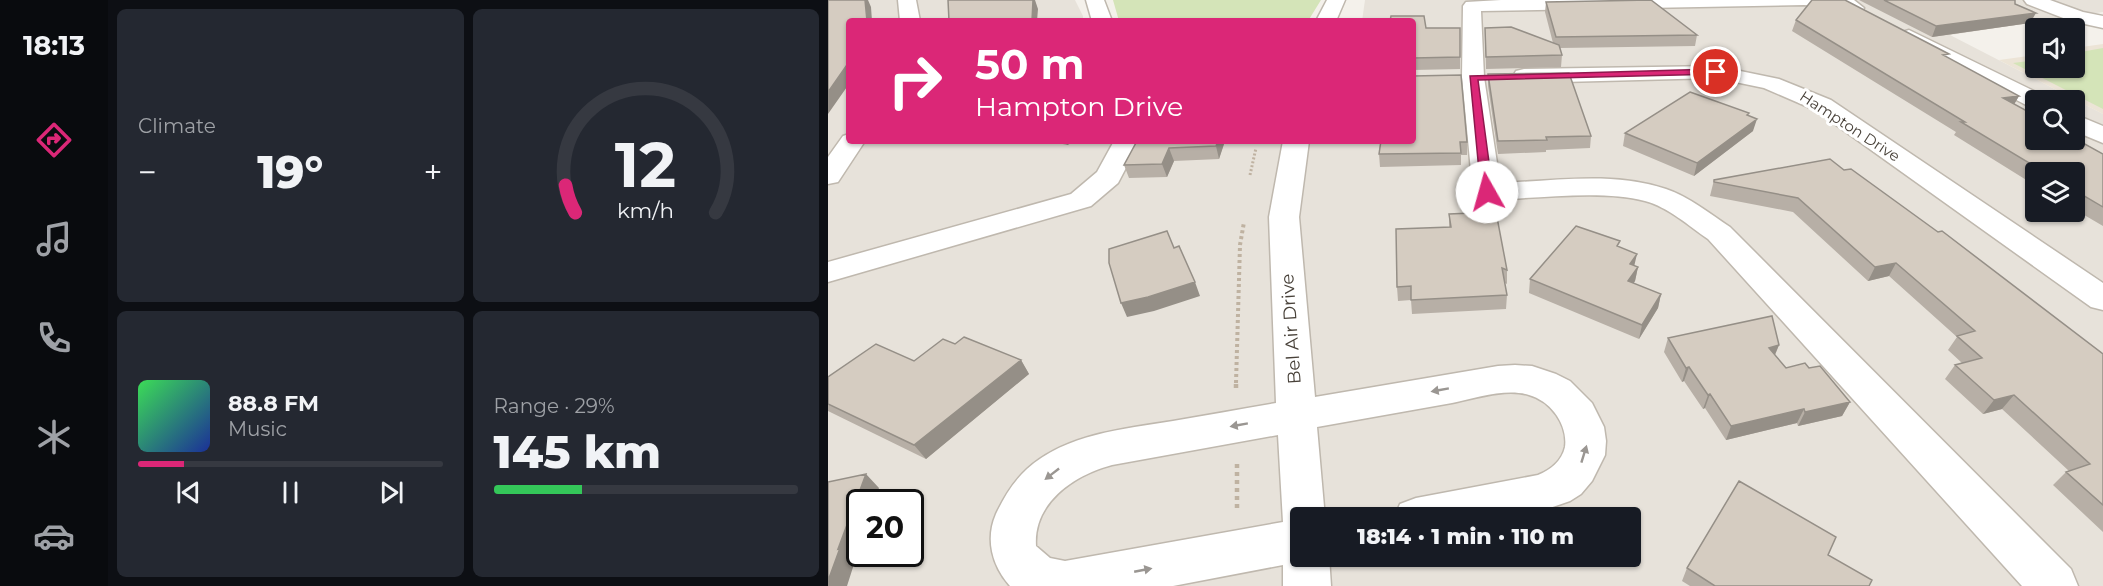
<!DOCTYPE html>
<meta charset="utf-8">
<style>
body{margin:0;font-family:Montserrat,sans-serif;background:#242831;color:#f1f3f6;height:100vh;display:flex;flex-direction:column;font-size:22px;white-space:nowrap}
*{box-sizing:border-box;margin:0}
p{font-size:20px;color:#9ea1a6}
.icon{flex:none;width:33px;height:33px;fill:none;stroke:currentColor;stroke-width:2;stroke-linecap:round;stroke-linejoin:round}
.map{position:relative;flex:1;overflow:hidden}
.sheet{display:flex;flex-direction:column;gap:9px;padding:9px;background:#0d0f14;width:720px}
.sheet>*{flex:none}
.hud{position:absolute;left:18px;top:18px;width:570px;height:126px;border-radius:6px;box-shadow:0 2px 4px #0004;background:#db2777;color:#fff;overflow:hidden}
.buttons{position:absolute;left:1197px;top:18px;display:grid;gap:12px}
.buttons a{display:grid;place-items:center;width:60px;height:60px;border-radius:6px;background:#171b24;box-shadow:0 2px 4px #0004;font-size:30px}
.speed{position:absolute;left:18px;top:489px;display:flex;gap:12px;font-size:30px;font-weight:700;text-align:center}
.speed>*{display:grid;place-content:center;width:78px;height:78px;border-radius:50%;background:#171b24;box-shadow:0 2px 4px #0004;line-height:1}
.speed .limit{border:3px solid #111;border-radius:9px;background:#fff;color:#111}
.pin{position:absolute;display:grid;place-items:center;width:51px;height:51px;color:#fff;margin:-26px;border:3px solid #fff;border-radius:50%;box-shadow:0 2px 6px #0007}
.me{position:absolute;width:66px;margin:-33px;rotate:353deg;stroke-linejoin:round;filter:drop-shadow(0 0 4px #0008)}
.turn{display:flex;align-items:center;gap:21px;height:126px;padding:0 30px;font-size:27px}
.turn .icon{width:78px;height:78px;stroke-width:2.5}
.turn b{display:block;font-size:42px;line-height:51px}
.big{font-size:45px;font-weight:800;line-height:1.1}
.sheet .card{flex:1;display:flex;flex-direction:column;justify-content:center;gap:9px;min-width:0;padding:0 21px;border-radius:9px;background:#242831}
.sheet .dial{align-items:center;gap:0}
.dial svg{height:156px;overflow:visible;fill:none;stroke:#363941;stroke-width:7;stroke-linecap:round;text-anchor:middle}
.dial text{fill:#f1f3f6;stroke:none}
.song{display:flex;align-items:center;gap:18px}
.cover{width:72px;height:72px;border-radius:9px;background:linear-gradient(135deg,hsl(130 70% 55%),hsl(230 70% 35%))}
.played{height:6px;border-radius:3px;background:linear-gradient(90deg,#db2777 15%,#363941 15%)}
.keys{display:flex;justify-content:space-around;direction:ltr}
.heat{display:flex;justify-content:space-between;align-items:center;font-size:33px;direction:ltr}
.charge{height:9px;border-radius:4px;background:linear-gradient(90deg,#34c759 29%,#363941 0)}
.sheet .tiles{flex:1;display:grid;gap:9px;grid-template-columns:repeat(2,1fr)}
.trip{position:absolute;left:462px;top:507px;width:351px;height:60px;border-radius:6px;background:#171b24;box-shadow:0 2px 4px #0004;font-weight:800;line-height:60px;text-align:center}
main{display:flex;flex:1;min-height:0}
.dock{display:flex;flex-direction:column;width:108px;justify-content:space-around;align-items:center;background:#090b0e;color:#9ea1a6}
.dock .icon{width:42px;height:42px}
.dock .current{color:#db2777}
.dock b{font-size:27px;color:#f1f3f6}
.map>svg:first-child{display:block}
</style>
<main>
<nav class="dock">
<b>18:13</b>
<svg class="icon current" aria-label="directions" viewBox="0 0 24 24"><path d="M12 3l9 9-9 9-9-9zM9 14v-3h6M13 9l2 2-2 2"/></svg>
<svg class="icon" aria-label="music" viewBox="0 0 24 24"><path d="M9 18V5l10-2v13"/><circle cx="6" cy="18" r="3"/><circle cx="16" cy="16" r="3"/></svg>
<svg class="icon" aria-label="phone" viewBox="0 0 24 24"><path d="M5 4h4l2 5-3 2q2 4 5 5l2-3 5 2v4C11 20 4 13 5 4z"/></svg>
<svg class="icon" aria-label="climate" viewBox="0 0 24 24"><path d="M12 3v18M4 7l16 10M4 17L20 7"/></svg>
<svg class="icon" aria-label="car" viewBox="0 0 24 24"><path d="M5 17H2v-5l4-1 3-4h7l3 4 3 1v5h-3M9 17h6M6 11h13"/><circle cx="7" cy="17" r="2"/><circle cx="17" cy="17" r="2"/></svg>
</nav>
<section class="sheet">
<div class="tiles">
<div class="card"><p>Climate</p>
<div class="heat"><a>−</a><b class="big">19°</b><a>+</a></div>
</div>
<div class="card dial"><svg viewBox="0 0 100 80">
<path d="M14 69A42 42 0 1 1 86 69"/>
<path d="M14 69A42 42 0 0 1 9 55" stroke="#db2777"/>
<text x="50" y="56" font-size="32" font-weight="700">12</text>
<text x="50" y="72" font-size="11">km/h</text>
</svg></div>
<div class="card">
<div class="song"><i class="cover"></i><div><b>88.8 FM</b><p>Music</p></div></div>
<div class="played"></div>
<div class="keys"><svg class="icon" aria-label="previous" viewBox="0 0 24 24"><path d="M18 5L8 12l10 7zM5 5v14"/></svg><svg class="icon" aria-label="pause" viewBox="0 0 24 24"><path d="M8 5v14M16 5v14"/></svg><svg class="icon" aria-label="next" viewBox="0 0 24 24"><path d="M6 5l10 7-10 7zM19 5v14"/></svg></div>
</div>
<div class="card"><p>Range · 29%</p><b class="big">145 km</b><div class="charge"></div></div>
</div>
</section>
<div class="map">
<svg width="1275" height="586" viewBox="0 0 1275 586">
<rect width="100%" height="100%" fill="#f4f1eb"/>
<path fill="#e7e2da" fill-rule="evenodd" d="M 0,0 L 247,0 L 255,16 L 255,21 L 21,21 L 21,141 L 585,141 L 585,21 L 534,21 L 537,0 L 1275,0 L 1275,12 L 1122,35 L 1275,114 L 1275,586 L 0,586 ZM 1208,100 L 1246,100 L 1246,140 L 1208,140 ZM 1208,172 L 1246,172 L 1246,212 L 1208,212 ZM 32,502 L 82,502 L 82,554 L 32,554 ZM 472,518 L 802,518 L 802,556 L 472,556 Z"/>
<path fill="#ece4d6" d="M 1275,44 L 1275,114 L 1171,60 L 1207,55 L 1208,68 L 1246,68 L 1247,48 Z"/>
<path fill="#d4e4b8" d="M 285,0 L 493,0 L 480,21 L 291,21 Z
M 1275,48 L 1275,109 L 1185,63 L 1207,60 L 1208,68 L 1246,68 L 1247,53 Z"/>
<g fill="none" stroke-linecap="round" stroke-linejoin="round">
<defs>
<path id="minor" d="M 70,0 L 88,0 L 92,21 L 72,21 Z
M 258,0 L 276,0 L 284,21 L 264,21 Z
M 499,0 L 517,0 L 508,21 L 488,21 Z
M 673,0 L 1026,0 L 1036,8 L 1033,12 L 1027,14 L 1014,8 L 976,5 L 653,11 L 656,77 L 672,183 C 725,181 786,171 838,189 C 861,197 881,213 902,227 L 1243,569 L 1250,586 L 1194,586 L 880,239 C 861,226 840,207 817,201 C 773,189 705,199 659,200 L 649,198 L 645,192 L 634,77 L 635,6 L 638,2 Z
M 1196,0 L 1222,0 L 1255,12 L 1275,16 L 1275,28 L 1243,21 L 1199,4 Z
M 1081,30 L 1216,96 L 1219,100 L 1208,100 L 1208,108 L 1200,106 L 1074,40 L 1071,36 L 1074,32 Z
M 888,66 L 951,79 L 1003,100 L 1275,283 L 1275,310 L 1263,307 L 987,110 L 936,88 L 888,78 L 696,83 L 688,81 L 685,76 L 688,71 L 696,69 Z
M 1246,114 L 1275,126 L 1275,143 L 1246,131 Z
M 21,134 L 21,141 L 37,141 L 10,182 L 0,184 L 0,157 L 15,136 Z
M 286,141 L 312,141 L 290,183 L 263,206 L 0,282 L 0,262 L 243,194 L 269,172 Z
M 455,141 L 481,141 L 471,217 L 487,397 L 670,366 L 687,365 L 704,366 L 728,374 L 742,381 L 764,403 L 776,427 L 778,441 L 777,455 L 764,481 L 753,494 L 742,501 L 693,518 L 566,518 L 572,504 L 588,498 L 710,475 C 722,470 734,461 737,447 C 740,425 723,401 701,395 C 678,388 648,398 624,403 C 579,411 534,419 489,427 L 497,518 L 472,518 L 472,556 L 501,556 L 503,586 L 455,586 L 455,565 L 345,586 L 182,586 C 164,566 157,539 168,514 C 176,497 185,482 199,469 C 238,434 295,429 345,421 C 379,415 414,409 448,403 L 441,217 ZM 450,435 L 455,522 L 237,561 L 222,558 L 208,546 C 205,503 246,475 284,465 Z"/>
</defs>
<use href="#minor" stroke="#bfb8ae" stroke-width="3"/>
<path stroke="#bfb2a1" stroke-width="3" stroke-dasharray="2 2" stroke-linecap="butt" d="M 422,175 L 428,148"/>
<path stroke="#bfb2a1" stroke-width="4" stroke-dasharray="3 3" stroke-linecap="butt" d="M 408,383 L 412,245 L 416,222"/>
<path stroke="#bfb2a1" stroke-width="4.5" stroke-dasharray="4 4" stroke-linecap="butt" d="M 408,388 L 408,381
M 409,464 L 409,508"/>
<use href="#minor" fill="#fff" fill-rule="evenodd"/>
</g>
<path fill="#b7afa6" d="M 1031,0 L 1187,0 L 1187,4 L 1202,23 L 1104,37 Z
M 718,2 L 869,35 L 867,46 L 732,48 L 734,55 L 733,67 L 658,69 L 657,28 L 725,43 L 717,12 Z
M 968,20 L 1119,58 L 1191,96 L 1186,104 L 1275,154 L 1275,226 L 1246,209 L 1246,172 L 1208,172 L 1208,186 L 1126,135 L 1128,132 L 964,31 Z
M 585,21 L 598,28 L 632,28 L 632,69 L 585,70 Z
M 660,74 L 763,136 L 762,148 L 718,150 L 718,152 L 670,154 L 660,86 Z
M 921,113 L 920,116 L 925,131 L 866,176 L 795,146 L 797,133 Z
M 221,141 L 249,141 L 239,145 Z
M 309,141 L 397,141 L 391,159 L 346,161 L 339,177 L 301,178 L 296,165 Z
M 550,141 L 639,142 L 639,155 L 633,155 L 633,165 L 552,167 L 551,154 L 552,144 L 551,144 Z
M 1016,170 L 1275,354 L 1275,532 L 1225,485 L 1238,472 L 1241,471 L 1174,409 L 1155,414 L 1117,379 L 1127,365 L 1134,363 L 1120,350 L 1129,337 L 1061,276 L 1040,281 L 965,212 L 882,196 L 886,180 Z
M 621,214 L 679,270 L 679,284 L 677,283 L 679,295 L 678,309 L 584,314 L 583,300 L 570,301 L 569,287 L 621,227 Z
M 791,247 L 807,266 L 810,267 L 807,281 L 805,284 L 833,294 L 830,308 L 811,339 L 701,293 L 702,279 Z
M 840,338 L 951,345 L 947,355 L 958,368 L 981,368 L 1022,402 L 1014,416 L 970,426 L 969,423 L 898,440 L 877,408 L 875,409 L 856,381 L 854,382 L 836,352 Z
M 127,344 L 193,360 L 201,374 L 98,459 L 0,411 L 0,377 L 86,361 Z
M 1000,555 L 1041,586 L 862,586 L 854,581 L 859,568 Z"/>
<path fill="#958f87" d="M 37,0 L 40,0 L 43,7 L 44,21 L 39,21 Z
M 205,0 L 207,0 L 210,9 L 209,21 L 204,21 Z
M 1208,13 L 1202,23 L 1104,37 L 1108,26 Z
M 21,62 L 21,84 L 0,114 L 0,92 Z
M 1191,96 L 1184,108 L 1175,98 Z
M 929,119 L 925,131 L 866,176 L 869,163 Z
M 237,141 L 249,141 L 239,145 Z
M 390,141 L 397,141 L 391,159 L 388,146 Z
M 341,148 L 346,161 L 339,177 L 334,164 Z
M 809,254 L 806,267 L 802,264 Z
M 1068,263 L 1061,276 L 1040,281 L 1047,267 Z
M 810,267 L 807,281 L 797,295 L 800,281 Z
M 367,282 L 372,296 L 326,311 L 299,317 L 293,303 Z
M 833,294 L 830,308 L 811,339 L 814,325 Z
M 951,345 L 945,359 L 941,348 Z
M 193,360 L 201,374 L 98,459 L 86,445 Z
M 861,367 L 856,381 L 854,382 L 858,368 Z
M 882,394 L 877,408 L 875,409 L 880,395 Z
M 1186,395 L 1174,409 L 1155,414 L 1166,400 Z
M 1022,402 L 1014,416 L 970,426 L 977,412 Z
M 976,409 L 969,423 L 898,440 L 903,426 Z
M 38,474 L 51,488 L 46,502 L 32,502 L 32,543 L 26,560 L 27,561 L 19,586 L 0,586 L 0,581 L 10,549 Z"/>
<path fill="#d5ccc1" stroke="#958f87" stroke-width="1.5" d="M 0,0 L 37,0 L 39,21 L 21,21 L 21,62 L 0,92 Z
M 120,0 L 205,0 L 204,21 L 121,21 Z
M 823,0 L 869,35 L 728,37 L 718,2 Z
M 984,0 L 1017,0 L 1121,54 L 1115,55 L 1191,96 L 1175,98 L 1208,116 L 1208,140 L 1246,140 L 1246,138 L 1275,154 L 1275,207 L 1246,190 L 1246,172 L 1216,172 L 1133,122 L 1137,122 L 968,20 Z
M 1056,0 L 1187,0 L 1187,4 L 1208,13 L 1108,26 Z
M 563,16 L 596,16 L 598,28 L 632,28 L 632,57 L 585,58 L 585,21 L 562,21 Z
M 683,27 L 731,45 L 734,55 L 658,57 L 657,28 Z
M 741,73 L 763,136 L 718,137 L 719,140 L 670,141 L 660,74 Z
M 633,75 L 639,142 L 632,142 L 633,153 L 551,154 L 553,141 L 585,141 L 585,76 Z
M 862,92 L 921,113 L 919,115 L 929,119 L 869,163 L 797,133 Z
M 309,141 L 390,141 L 388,146 L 341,148 L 334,164 L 296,165 Z
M 1002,159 L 1016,170 L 1023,169 L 1110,232 L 1114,231 L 1275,354 L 1275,505 L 1238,472 L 1262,464 L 1186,395 L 1166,400 L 1127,365 L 1154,358 L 1129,336 L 1147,331 L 1068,263 L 1047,267 L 970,198 L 886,182 L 886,180 Z
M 668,212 L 679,270 L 674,268 L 679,295 L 583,300 L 583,286 L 569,287 L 568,229 L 623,227 L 621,214 Z
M 748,226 L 792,241 L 789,246 L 809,254 L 802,264 L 810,267 L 800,281 L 833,294 L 814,325 L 702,279 Z
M 339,231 L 346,248 L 351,246 L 367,282 L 320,297 L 293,303 L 281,263 L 281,249 Z
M 944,316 L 951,345 L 941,348 L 958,368 L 977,363 L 981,368 L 992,366 L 1022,402 L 977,412 L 976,409 L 903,426 L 882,394 L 880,395 L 861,367 L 858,368 L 840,338 Z
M 136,337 L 193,360 L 86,445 L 0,404 L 0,377 L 48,344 L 86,361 L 115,339 L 127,344 Z
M 38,474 L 10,549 L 12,548 L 0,581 L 0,482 Z
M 911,481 L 1008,537 L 1000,555 L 1044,580 L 1041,586 L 887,586 L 859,568 Z"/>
<defs><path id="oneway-solid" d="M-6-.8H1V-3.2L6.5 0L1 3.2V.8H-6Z" transform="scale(1.5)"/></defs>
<g fill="#9a9692">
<use href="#oneway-solid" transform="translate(612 390) rotate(170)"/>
<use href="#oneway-solid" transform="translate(411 425) rotate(170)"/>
<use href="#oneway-solid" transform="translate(756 454) rotate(-73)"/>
<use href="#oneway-solid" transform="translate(224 474) rotate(142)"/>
<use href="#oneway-solid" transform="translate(315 570) rotate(-11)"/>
</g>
<path fill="#db2777" stroke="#8e194d" stroke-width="1.5" d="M 888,69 L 891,70 L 891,74 L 650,80 L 665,192 L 659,195 L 653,192 L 642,76 Z"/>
<g text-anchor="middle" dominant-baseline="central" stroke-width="6" stroke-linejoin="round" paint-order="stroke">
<g font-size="15" fill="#484139" stroke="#fff">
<text transform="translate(1022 126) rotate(33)">Hampton Drive</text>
</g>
<g font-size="18" fill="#484139" stroke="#fff">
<text transform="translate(463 329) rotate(-94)">Bel Air Drive</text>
</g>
</g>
</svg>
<div class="buttons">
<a><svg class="icon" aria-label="sound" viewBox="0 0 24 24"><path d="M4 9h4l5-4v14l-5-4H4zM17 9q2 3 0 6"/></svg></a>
<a><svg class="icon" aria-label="search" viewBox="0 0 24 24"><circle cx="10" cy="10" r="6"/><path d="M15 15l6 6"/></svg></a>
<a><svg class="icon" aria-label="layers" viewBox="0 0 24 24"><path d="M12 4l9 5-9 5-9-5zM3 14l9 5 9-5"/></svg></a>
</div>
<div class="speed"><div class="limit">20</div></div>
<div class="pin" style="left:888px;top:72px;background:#d93025"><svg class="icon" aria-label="arrive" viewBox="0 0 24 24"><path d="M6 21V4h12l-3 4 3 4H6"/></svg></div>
<svg class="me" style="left:659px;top:192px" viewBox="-20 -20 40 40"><circle r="19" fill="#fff"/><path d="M0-13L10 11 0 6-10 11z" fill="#db2777"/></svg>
<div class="trip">18:14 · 1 min · 110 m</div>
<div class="hud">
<div class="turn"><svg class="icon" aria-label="right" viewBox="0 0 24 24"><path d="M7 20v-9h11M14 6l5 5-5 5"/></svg><div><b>50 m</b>Hampton Drive</div></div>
</div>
</div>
</main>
